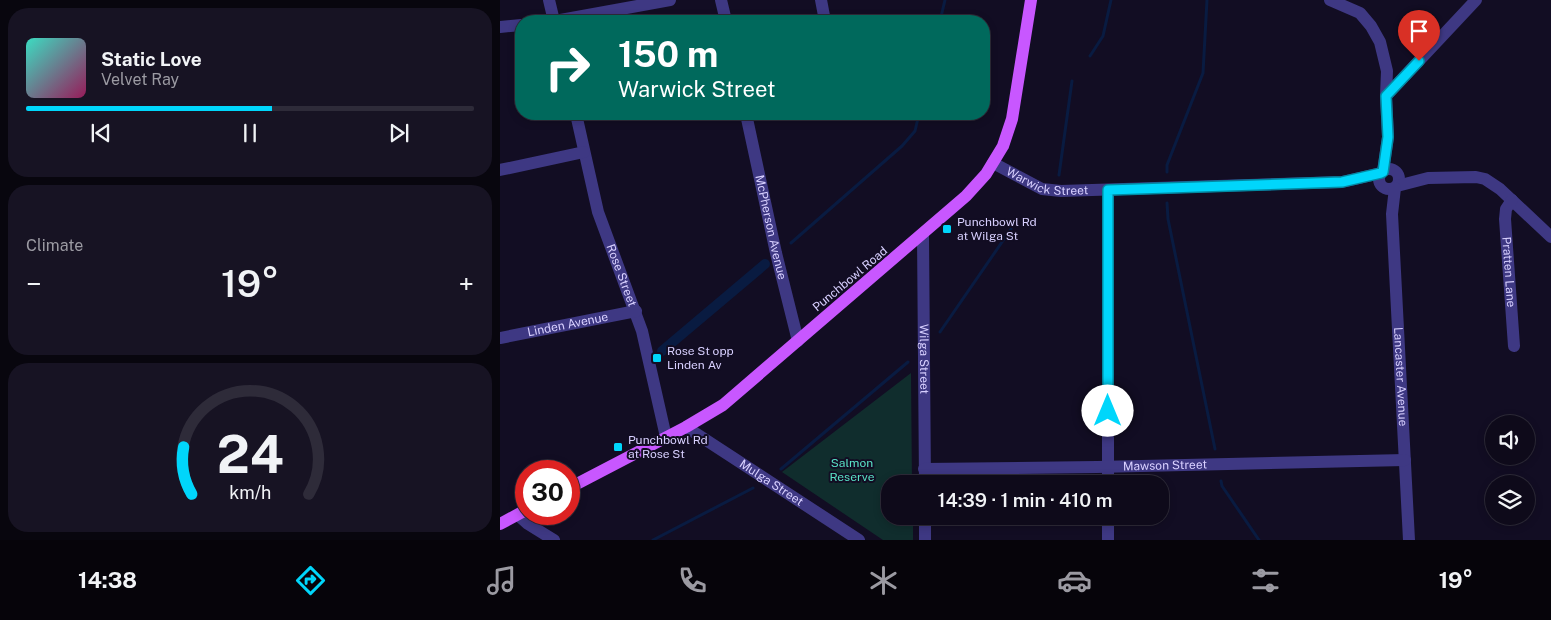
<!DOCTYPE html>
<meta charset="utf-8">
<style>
body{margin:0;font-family:"Public Sans",sans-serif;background:#171323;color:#f1f3f6;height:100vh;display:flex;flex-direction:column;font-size:19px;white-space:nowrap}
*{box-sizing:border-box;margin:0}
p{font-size:16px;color:#9b9aa2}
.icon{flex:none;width:28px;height:28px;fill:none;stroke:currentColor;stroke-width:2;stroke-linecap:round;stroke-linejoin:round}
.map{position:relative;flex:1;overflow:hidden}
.sheet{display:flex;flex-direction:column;gap:8px;padding:8px;background:#08060e;width:500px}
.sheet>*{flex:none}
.banner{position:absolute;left:15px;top:15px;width:475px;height:105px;border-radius:20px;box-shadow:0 2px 8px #0003,0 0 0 1px #2e2b39;background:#00695c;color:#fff;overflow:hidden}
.fabs{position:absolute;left:985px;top:415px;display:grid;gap:10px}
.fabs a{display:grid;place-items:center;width:50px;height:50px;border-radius:50%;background:#0e0a1a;box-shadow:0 2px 8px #0003,0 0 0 1px #2e2b39;font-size:25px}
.speed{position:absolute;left:15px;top:460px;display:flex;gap:10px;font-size:25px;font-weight:700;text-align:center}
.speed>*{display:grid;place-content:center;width:65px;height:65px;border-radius:50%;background:#0e0a1a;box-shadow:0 2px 8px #0003,0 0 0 1px #2e2b39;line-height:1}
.speed .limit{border:8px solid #d22;background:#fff;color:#111}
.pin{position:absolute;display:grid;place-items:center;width:42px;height:42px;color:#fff;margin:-51px -21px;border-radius:50% 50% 50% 0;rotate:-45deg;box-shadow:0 0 5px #0007}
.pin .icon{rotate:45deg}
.me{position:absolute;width:55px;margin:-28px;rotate:0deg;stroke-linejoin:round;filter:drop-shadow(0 0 4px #0008)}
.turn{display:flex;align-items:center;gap:18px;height:105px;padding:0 20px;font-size:22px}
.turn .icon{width:65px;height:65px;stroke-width:2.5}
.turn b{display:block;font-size:35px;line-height:42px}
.big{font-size:38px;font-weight:600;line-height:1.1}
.sheet .tile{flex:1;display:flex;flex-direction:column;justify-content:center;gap:8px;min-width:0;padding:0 18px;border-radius:20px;background:#171323}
.sheet .dial{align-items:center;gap:0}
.dial svg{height:130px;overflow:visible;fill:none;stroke:#2e2b39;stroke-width:7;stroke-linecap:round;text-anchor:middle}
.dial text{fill:#f1f3f6;stroke:none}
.song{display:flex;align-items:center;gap:15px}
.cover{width:60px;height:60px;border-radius:8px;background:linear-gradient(135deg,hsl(170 70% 55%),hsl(330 70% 35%))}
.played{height:5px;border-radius:2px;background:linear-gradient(90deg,#00d6fb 55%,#2e2b39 55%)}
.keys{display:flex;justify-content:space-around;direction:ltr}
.heat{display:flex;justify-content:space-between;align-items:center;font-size:28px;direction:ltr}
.trip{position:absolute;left:381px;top:475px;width:288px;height:50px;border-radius:20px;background:#0e0a1a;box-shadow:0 2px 8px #0003,0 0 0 1px #2e2b39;font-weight:600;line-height:50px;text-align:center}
.dock{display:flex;height:80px;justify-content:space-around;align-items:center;background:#06040a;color:#9b9aa2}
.dock .icon{width:35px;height:35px}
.dock .current{color:#00d6fb}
.dock b{font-size:22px;color:#f1f3f6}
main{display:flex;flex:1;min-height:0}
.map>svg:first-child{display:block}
</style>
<main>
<section class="sheet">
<div class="tile">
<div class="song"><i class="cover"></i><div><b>Static Love</b><p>Velvet Ray</p></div></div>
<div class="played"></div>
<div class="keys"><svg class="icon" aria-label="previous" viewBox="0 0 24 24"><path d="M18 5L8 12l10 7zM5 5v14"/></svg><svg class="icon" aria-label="pause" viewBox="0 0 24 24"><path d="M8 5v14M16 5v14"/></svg><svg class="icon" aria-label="next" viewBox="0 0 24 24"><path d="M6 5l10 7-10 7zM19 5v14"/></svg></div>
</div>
<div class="tile"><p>Climate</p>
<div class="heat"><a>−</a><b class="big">19°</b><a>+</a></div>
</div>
<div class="tile dial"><svg viewBox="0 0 100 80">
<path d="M14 69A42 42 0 1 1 86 69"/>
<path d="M14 69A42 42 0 0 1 9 40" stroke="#00d6fb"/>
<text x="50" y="56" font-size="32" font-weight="700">24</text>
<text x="50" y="72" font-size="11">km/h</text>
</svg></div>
</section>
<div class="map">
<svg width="1051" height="540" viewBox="0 0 1051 540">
<rect width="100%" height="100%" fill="#120d23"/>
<path fill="#102d2d" d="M 411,373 L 412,484 L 390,484 L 390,516 L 413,516 L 413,540 L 383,540 L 282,472 Z"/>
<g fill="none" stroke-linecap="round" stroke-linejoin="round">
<path stroke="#091b41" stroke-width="3" d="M 440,21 L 445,0
M 590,56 L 603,36 L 611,0
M 667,172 L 667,165 L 703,73 L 707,0
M 559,175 L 572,81
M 667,203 L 668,219 L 715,449
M 291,243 L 402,146 L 415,131 L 419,114
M 440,332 L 511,229
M 281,469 L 408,362
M 721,481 L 722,486 L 759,540
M 153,540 L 253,488"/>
<path stroke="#091b41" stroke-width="10" d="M 162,351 L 265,264"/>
<g stroke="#3e3883" stroke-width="12">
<path d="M 49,0 L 54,21"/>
<path d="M 221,0 L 226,21"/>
<path d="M 321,0 L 325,21"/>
<path d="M 830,0 L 860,13 L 871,26 L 880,42 L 887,71 L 886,96 L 888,137 L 883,171"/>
<path d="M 55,21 L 170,0"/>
<path d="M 0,27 L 21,25"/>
<path d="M 886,96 L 976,0"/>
<path id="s1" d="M 76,114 L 98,212 L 142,331 L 166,437"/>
<path id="s2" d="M 246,114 L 276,253 L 298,341"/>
<path id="s3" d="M 493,163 L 542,189 L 561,191 L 842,182 L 881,173"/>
<circle cx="889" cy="179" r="10"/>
<path d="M 0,170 L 84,152"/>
<path d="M 897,186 L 928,178 L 976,177 L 985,179 L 1000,189 L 1051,237"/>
<path id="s4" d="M 895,188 L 892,214 L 909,540"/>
<path d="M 608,190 L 608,484"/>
<path id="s5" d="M 1012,200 L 1006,209 L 1005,219 L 1014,346"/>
<path id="s6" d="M 423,235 L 425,484"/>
<path id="s7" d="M 0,338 L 136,311"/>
<path id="s8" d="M 186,427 L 359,540"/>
<path id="s9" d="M 424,469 L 597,467 L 905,460"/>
<path d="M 18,515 L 28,524 L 54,540"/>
<path d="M 425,516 L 425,540"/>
<path d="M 608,540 L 608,516"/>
</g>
<path stroke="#c857ff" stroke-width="12" d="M 69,488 L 186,427 L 223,405 L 466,196 L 486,174 L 503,146 L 512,119 L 531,0
M 0,524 L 26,510"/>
</g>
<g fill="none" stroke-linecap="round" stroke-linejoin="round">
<defs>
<path id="route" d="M 608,411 L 608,190 L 842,182 L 881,173 L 883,172 L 888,137 L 886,96 L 919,61"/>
</defs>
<use href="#route" stroke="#008ba3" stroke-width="12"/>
<use href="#route" stroke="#00d6fb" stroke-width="9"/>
</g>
<g fill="#00d6fb" stroke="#120d23" stroke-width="2">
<rect x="442" y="224" width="10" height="10" rx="2.5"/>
<rect x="152" y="353" width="10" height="10" rx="2.5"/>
<rect x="113" y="442" width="10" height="10" rx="2.5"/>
</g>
<g text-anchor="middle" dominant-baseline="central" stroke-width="4" stroke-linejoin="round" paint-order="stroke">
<g font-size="12" fill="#d8d0ff" stroke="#120d23">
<text stroke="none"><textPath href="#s3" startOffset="59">Warwick Street</textPath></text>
<text stroke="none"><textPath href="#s2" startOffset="116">McPherson Avenue</textPath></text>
<text stroke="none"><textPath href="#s5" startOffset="74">Pratten Lane</textPath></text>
<text stroke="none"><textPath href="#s1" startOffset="168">Rose Street</textPath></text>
<text transform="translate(350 279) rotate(-40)">Punchbowl Road</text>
<text stroke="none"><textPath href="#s7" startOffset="69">Linden Avenue</textPath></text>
<text stroke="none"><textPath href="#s6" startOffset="124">Wilga Street</textPath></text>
<text stroke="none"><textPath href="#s4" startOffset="189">Lancaster Avenue</textPath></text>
<text stroke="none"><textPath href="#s9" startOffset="241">Mawson Street</textPath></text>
<text stroke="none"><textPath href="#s8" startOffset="102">Mulga Street</textPath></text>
</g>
<g font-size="12" fill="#d8d0ff" stroke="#120d23" text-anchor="start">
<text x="457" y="222">Punchbowl Rd<tspan x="457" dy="14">at Wilga St</tspan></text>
<text x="167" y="351">Rose St opp<tspan x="167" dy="14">Linden Av</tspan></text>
<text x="128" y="440">Punchbowl Rd<tspan x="128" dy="14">at Rose St</tspan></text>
</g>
<g font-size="12" fill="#59e2c6" stroke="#120d23">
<text x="352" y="463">Salmon<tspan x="352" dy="14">Reserve</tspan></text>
</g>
</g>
</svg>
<div class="fabs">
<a><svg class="icon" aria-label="sound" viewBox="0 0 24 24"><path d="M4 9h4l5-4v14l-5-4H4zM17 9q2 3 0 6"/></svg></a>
<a><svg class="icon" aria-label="layers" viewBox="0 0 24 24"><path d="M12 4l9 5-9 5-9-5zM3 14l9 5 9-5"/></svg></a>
</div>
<div class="speed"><div class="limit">30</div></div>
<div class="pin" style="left:919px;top:61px;background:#d93025"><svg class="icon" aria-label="arrive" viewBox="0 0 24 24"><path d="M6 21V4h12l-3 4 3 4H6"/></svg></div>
<svg class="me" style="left:608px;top:411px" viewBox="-20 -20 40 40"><circle r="19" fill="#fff"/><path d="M0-13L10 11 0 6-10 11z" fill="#00d6fb"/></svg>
<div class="trip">14:39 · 1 min · 410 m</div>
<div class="banner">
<div class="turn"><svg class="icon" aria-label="right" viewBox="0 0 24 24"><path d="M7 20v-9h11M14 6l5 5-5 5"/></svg><div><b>150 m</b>Warwick Street</div></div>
</div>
</div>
</main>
<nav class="dock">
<b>14:38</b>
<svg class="icon current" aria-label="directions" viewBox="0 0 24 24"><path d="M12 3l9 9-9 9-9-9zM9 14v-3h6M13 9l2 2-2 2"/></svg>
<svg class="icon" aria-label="music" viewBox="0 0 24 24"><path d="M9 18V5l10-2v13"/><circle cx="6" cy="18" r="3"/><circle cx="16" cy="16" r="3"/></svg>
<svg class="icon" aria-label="phone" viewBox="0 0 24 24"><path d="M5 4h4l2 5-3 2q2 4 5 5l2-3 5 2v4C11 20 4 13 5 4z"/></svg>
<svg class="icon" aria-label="climate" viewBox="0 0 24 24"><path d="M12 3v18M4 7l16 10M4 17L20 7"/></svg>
<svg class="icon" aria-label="car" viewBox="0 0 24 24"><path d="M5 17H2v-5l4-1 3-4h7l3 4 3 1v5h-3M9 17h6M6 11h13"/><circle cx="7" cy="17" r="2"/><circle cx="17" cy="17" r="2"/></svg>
<svg class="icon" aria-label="filters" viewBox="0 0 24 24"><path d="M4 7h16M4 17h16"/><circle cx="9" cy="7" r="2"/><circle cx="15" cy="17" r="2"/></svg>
<b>19°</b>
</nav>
